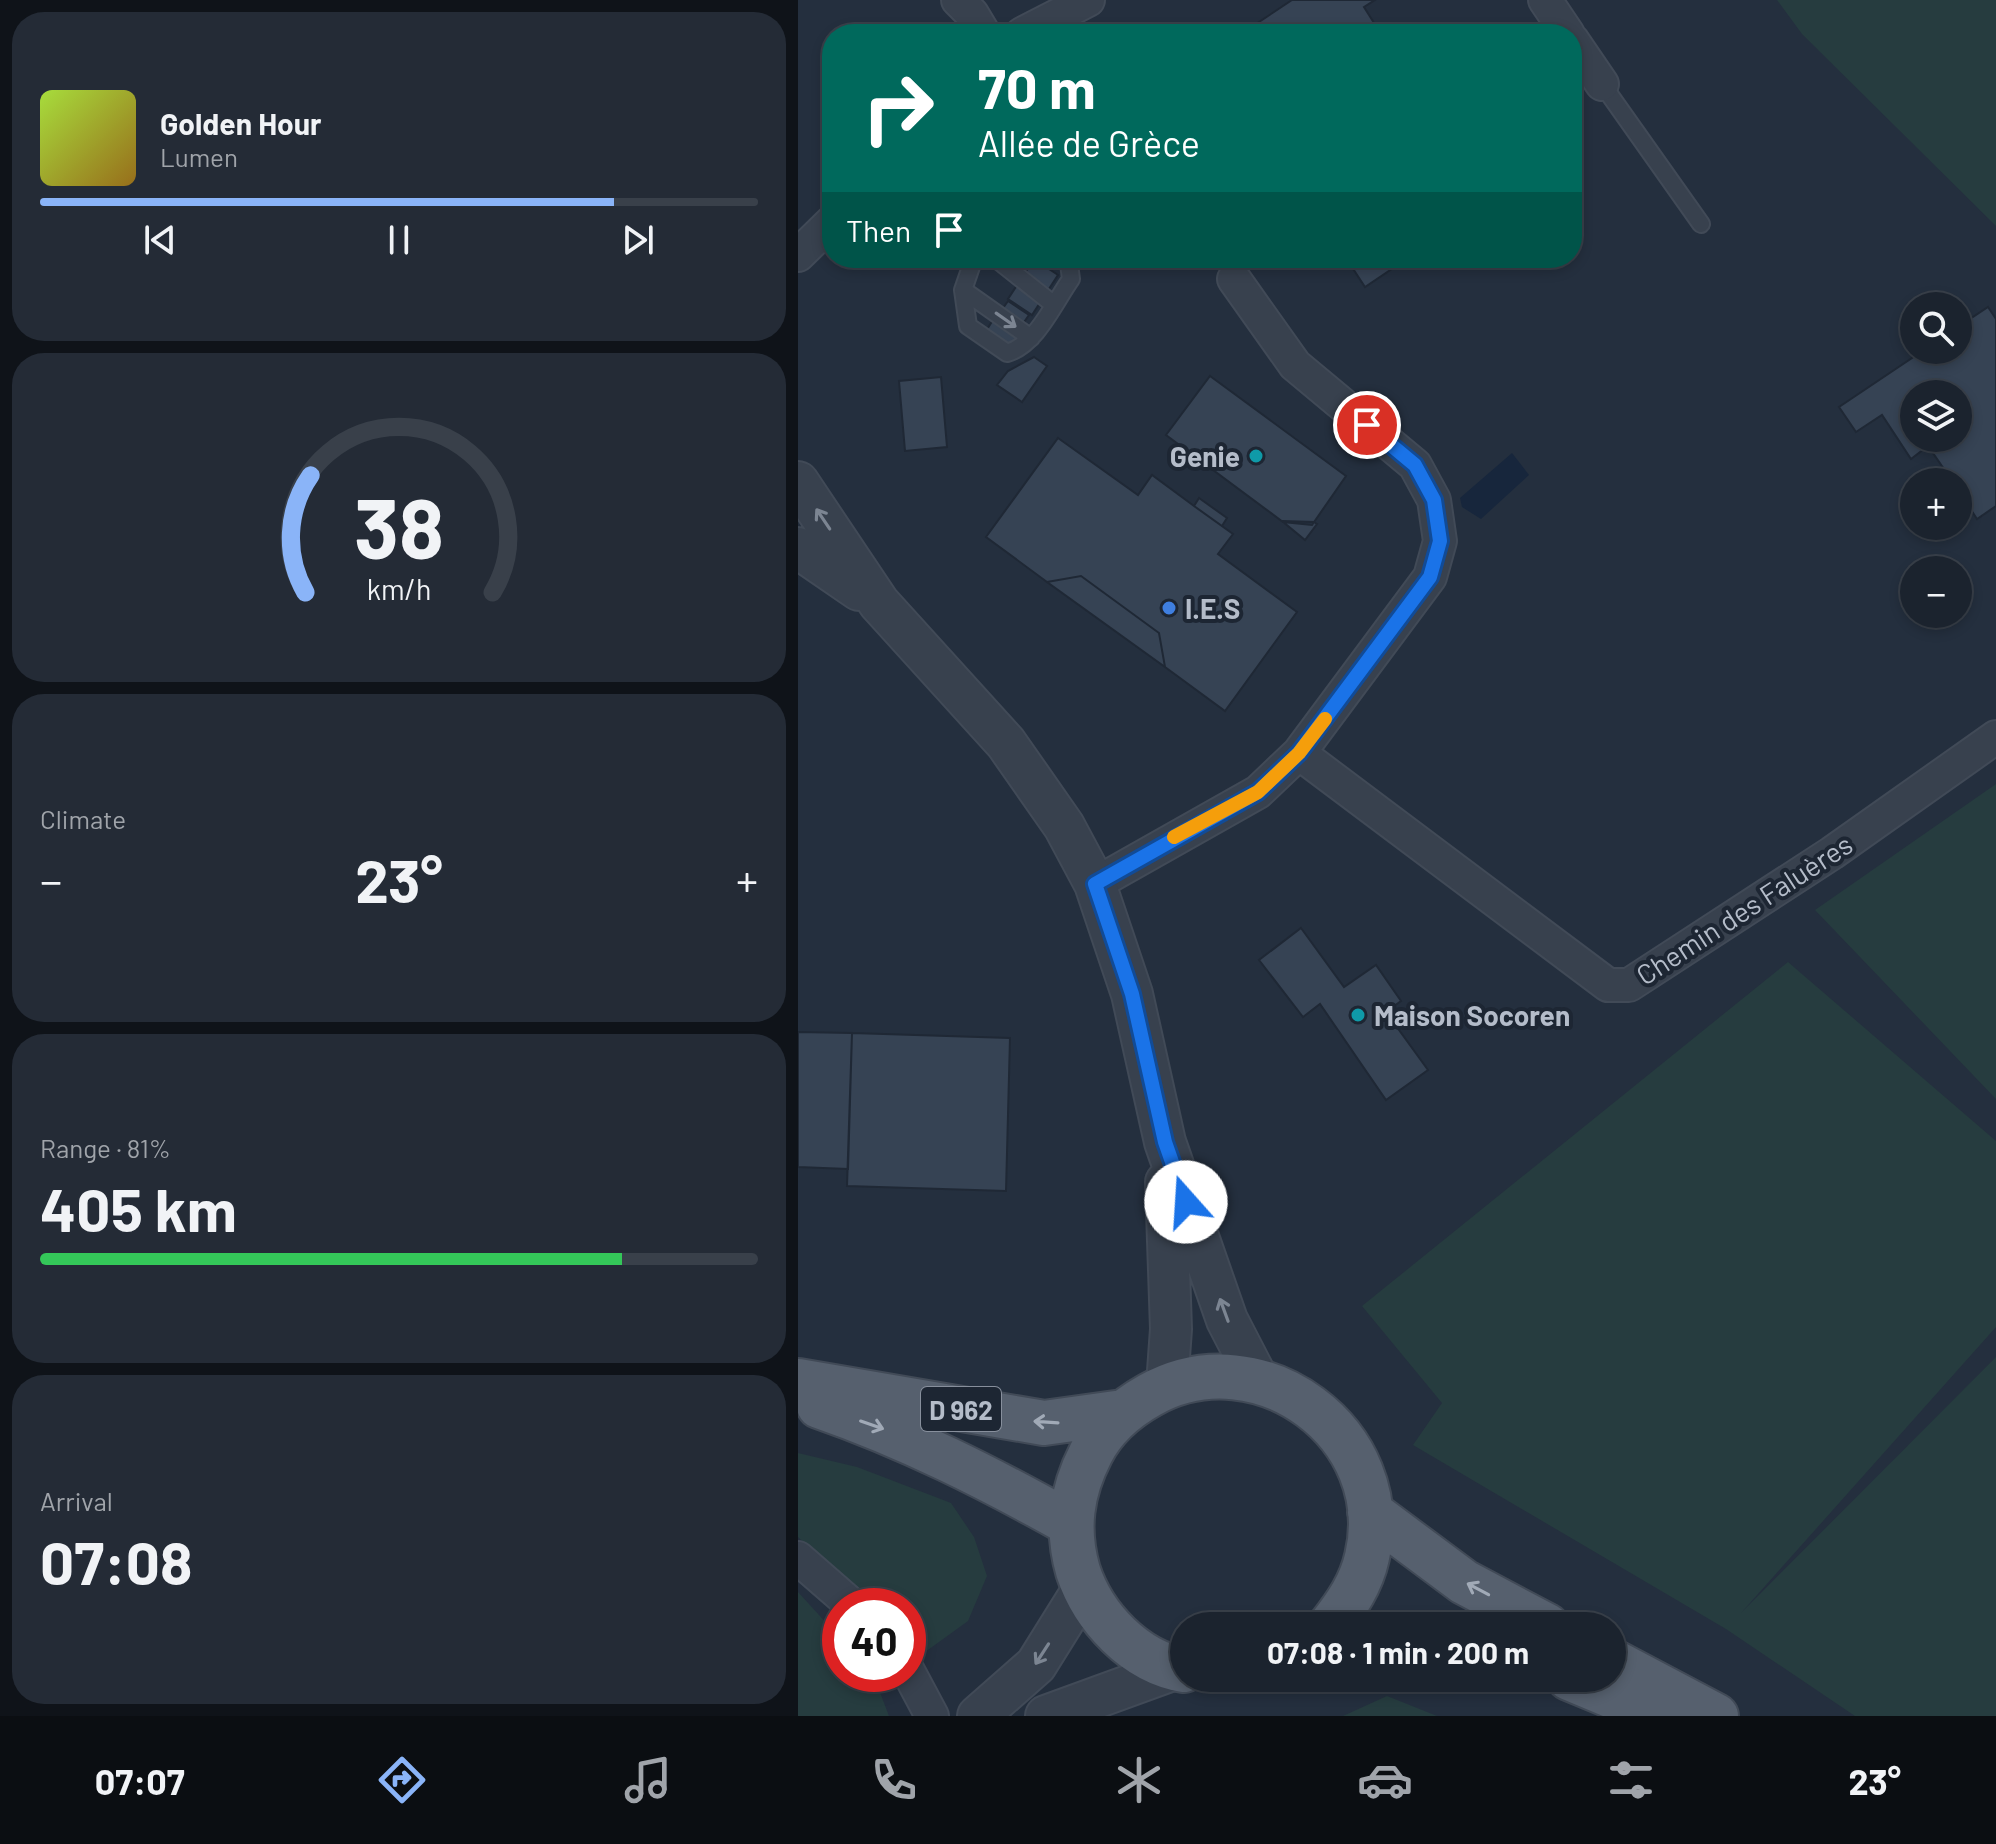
<!DOCTYPE html>
<meta charset="utf-8">
<style>
body{margin:0;font-family:Barlow,sans-serif;background:#242b36;color:#f1f3f6;height:100vh;display:flex;flex-direction:column;font-size:30px;white-space:nowrap}
*{box-sizing:border-box;margin:0}
p{font-size:26px;color:#a0a4aa}
.icon{flex:none;width:44px;height:44px;fill:none;stroke:currentColor;stroke-width:2;stroke-linecap:round;stroke-linejoin:round}
.map{position:relative;flex:1;overflow:hidden}
.panel{display:flex;flex-direction:column;gap:12px;padding:12px;background:#0f1319;width:798px}
.panel>*{flex:none}
.banner{position:absolute;left:24px;top:24px;width:760px;height:244px;border-radius:32px;box-shadow:0 4px 12px #0003,0 0 0 2px #39404a;background:#00695c;color:#fff;overflow:hidden}
.fabs{position:absolute;left:1102px;top:292px;display:grid;gap:16px}
.fabs a{display:grid;place-items:center;width:72px;height:72px;border-radius:50%;background:#1b232e;box-shadow:0 4px 12px #0003,0 0 0 2px #39404a;font-size:40px}
.speed{position:absolute;left:24px;top:1588px;display:flex;gap:16px;font-size:40px;font-weight:700;text-align:center}
.speed>*{display:grid;place-content:center;width:104px;height:104px;border-radius:50%;background:#1b232e;box-shadow:0 4px 12px #0003,0 0 0 2px #39404a;line-height:1}
.speed .limit{border:12px solid #d22;background:#fff;color:#111}
.pin{position:absolute;display:grid;place-items:center;width:68px;height:68px;color:#fff;margin:-34px;border:4px solid #fff;border-radius:50%;box-shadow:0 2px 8px #0007}
.me{position:absolute;width:88px;margin:-44px;rotate:341deg;stroke-linejoin:round;filter:drop-shadow(0 0 6px #0008)}
.turn{display:flex;align-items:center;gap:28px;height:168px;padding:0 24px;font-size:36px}
.turn .icon{width:104px;height:104px;stroke-width:2.5}
.turn b{display:block;font-size:56px;line-height:68px}
.then{display:flex;align-items:center;height:76px;padding:0 24px;background:#0003;gap:16px;font-size:30px}
.big{font-size:60px;font-weight:700;line-height:1.1}
.panel .widget{flex:1;display:flex;flex-direction:column;justify-content:center;gap:12px;min-width:0;padding:0 28px;border-radius:32px;background:#242b36}
.panel .dial{align-items:center;gap:0}
.dial svg{height:208px;overflow:visible;fill:none;stroke:#39404a;stroke-width:7;stroke-linecap:round;text-anchor:middle}
.dial text{fill:#f1f3f6;stroke:none}
.song{display:flex;align-items:center;gap:24px}
.cover{width:96px;height:96px;border-radius:12px;background:linear-gradient(135deg,hsl(80 70% 55%),hsl(40 70% 35%))}
.played{height:8px;border-radius:4px;background:linear-gradient(90deg,#8ab4f8 80%,#39404a 80%)}
.keys{display:flex;justify-content:space-around;direction:ltr}
.heat{display:flex;justify-content:space-between;align-items:center;font-size:44px;direction:ltr}
.charge{height:12px;border-radius:6px;background:linear-gradient(90deg,#34c759 81%,#39404a 0)}
.trip{position:absolute;left:372px;top:1612px;width:456px;height:80px;border-radius:40px;background:#1b232e;box-shadow:0 4px 12px #0003,0 0 0 2px #39404a;font-weight:700;line-height:80px;text-align:center}
.tab-bar{display:flex;height:128px;justify-content:space-around;align-items:center;background:#0b0e12;color:#a0a4aa}
.tab-bar .icon{width:56px;height:56px}
.tab-bar .on{color:#8ab4f8}
.tab-bar b{font-size:36px;color:#f1f3f6}
main{display:flex;flex:1;min-height:0}
.map>svg:first-child{display:block}
</style>
<main>
<section class="panel">
<div class="widget">
<div class="song"><i class="cover"></i><div><b>Golden Hour</b><p>Lumen</p></div></div>
<div class="played"></div>
<div class="keys"><svg class="icon" aria-label="previous" viewBox="0 0 24 24"><path d="M18 5L8 12l10 7zM5 5v14"/></svg><svg class="icon" aria-label="pause" viewBox="0 0 24 24"><path d="M8 5v14M16 5v14"/></svg><svg class="icon" aria-label="next" viewBox="0 0 24 24"><path d="M6 5l10 7-10 7zM19 5v14"/></svg></div>
</div>
<div class="widget dial"><svg viewBox="0 0 100 80">
<path d="M14 69A42 42 0 1 1 86 69"/>
<path d="M14 69A42 42 0 0 1 16 24" stroke="#8ab4f8"/>
<text x="50" y="56" font-size="32" font-weight="700">38</text>
<text x="50" y="72" font-size="11">km/h</text>
</svg></div>
<div class="widget"><p>Climate</p>
<div class="heat"><a>−</a><b class="big">23°</b><a>+</a></div>
</div>
<div class="widget"><p>Range · 81%</p><b class="big">405 km</b><div class="charge"></div></div>
<div class="widget"><p>Arrival</p><b class="big">07:08</b></div>
</section>
<div class="map">
<svg width="1198" height="1716" viewBox="0 0 1198 1716">
<rect width="100%" height="100%" fill="#242f3e"/>
<path fill="#263c3f" d="M 979,0 L 1198,0 L 1198,226 L 1004,34 Z
M 1198,784 L 1198,1099 L 1017,910 Z
M 990,962 L 1198,1141 L 1198,1327 L 943,1613 L 1198,1357 L 1198,1716 L 1057,1716 L 928,1629 L 615,1445 L 644,1403 L 564,1306 Z
M 0,1453 L 59,1467 L 153,1503 L 176,1537 L 189,1576 L 170,1621 L 123,1655 L 110,1642 L 110,1606 L 72,1606 L 0,1537 Z
M 0,1592 L 42,1638 L 42,1674 L 75,1674 L 91,1716 L 0,1716 Z
M 589,1696 L 639,1716 L 545,1716 Z"/>
<path fill="#17263c" d="M 714,453 L 731,475 L 683,519 L 664,507 L 662,498 Z"/>
<path fill="#364354" stroke="#1f2835" stroke-width="2" fill-rule="evenodd" d="M 494,0 L 577,0 L 566,7 L 583,34 L 443,34 Z
M 548,258 L 610,258 L 567,287 Z
M 236,259 L 260,275 L 234,315 L 210,299 Z
M 210,301 L 231,315 L 224,325 L 203,311 Z
M 1190,307 L 1198,319 L 1198,506 L 1179,519 L 1160,490 L 1160,482 L 1155,482 L 1130,446 L 1113,459 L 1084,415 L 1058,432 L 1041,407 L 1126,350 L 1160,350 L 1160,327 ZM 1116,394 L 1160,394 L 1160,438 L 1116,438 Z
M 200,312 L 225,328 L 213,347 L 188,331 Z
M 236,357 L 249,366 L 224,402 L 199,385 L 210,371 Z
M 412,376 L 548,476 L 514,525 L 485,522 L 368,435 Z
M 143,377 L 149,447 L 107,451 L 101,381 Z
M 260,438 L 340,495 L 354,475 L 396,506 L 435,534 L 420,554 L 499,612 L 427,711 L 367,667 L 361,633 L 283,576 L 249,582 L 188,537 Z
M 401,498 L 429,518 L 424,526 L 396,506 Z
M 484,521 L 516,522 L 519,524 L 507,540 Z
M 283,576 L 361,633 L 367,667 L 249,582 Z
M 503,928 L 546,987 L 578,965 L 603,1001 L 588,1012 L 630,1070 L 588,1100 L 522,1004 L 505,1017 L 461,960 Z
M 0,1032 L 54,1033 L 50,1169 L 0,1167 Z
M 54,1033 L 212,1038 L 208,1191 L 49,1186 Z"/>
<g fill="none" stroke-linecap="round" stroke-linejoin="round">
<defs>
<path id="service" d="M 804,84 L 903,224
M 176,258 L 165,290 L 233,338
M 197,258 L 255,304
M 165,290 L 170,326 L 209,353 C 238,345 256,303 273,279 L 271,264 L 262,258"/>
<path id="minor" d="M 160,0 L 174,14 L 186,34
M 747,0 L 770,34
M 224,34 L 290,0
M 774,40 L 804,84
M 0,255 L 34,222
M 501,753 L 810,985 L 831,985 L 1034,853 L 1198,737
M 297,884 L 460,792 L 501,753 L 632,577 L 642,541 L 636,500 L 617,465 L 497,365 L 436,279
M 0,1558 L 55,1606
M 110,1671 L 134,1716"/>
<path id="tertiary" d="M 0,482 L 81,603 L 208,743 L 266,826 L 297,884 L 334,994 L 367,1142 L 429,1320 L 460,1380
M 0,548 L 61,590
M 368,1182 L 373,1329 L 369,1385
M 180,1716 L 238,1665 L 286,1588
M 248,1716 L 377,1669"/>
<path id="primary" d="M 0,1381 L 246,1423 L 325,1412
M 21,1406 C 110,1437 191,1478 273,1524
M 572,1512 L 666,1582 L 749,1626
M 814,1661 L 918,1716
M 386,1670 C 337,1662 295,1617 280,1571 C 268,1529 273,1492 293,1453 C 306,1427 327,1409 352,1395 C 461,1334 598,1434 569,1557 C 563,1584 549,1604 532,1626
M 771,1678 L 862,1716"/>
</defs>
<use href="#service" stroke="#414a57" stroke-width="20"/>
<use href="#minor" stroke="#414a57" stroke-width="36"/>
<use href="#tertiary" stroke="#414a57" stroke-width="44"/>
<use href="#primary" stroke="#414a57" stroke-width="48"/>
<use href="#service" stroke="#38414e" stroke-width="16"/>
<use href="#minor" stroke="#38414e" stroke-width="32"/>
<use href="#tertiary" stroke="#38414e" stroke-width="40"/>
<use href="#primary" stroke="#56606e" stroke-width="44"/>
</g>
<defs><path id="oneway-shaft" d="M-6 0H5M1.5-3L5.5 0L1.5 3" fill="none" stroke-width="1.6" stroke-linecap="round" stroke-linejoin="round" transform="scale(2)"/></defs>
<g stroke="#7c8592">
<use href="#oneway-shaft" transform="translate(208 320) rotate(35)"/>
<use href="#oneway-shaft" transform="translate(25 519) rotate(-124)"/>
<use href="#oneway-shaft" transform="translate(426 1310) rotate(-110)"/>
<use href="#oneway-shaft" transform="translate(244 1654) rotate(123)"/>
</g>
<g stroke="#a1aab7">
<use href="#oneway-shaft" transform="translate(248 1422) rotate(-176)"/>
<use href="#oneway-shaft" transform="translate(74 1425) rotate(19)"/>
<use href="#oneway-shaft" transform="translate(680 1589) rotate(-152)"/>
</g>
<g fill="none" stroke-linecap="round" stroke-linejoin="round">
<defs>
<path id="route" d="M 388,1202 L 367,1142 L 334,994 L 297,884 L 460,792 L 501,753 L 632,577 L 642,541 L 636,500 L 617,465 L 569,425"/>
</defs>
<use href="#route" stroke="#114b97" stroke-width="20"/>
<use href="#route" stroke="#1a73e8" stroke-width="14"/>
<path stroke="#f59e0b" stroke-width="14" d="M 376,837 L 460,792 L 501,753 L 527,719"/>
</g>
<g fill="#0f9aa8" stroke="#1d2633" stroke-width="3">
<circle cx="458" cy="456" r="8"/>
<circle cx="560" cy="1015" r="8"/>
</g>
<circle fill="#3f7fe0" stroke="#1d2633" stroke-width="3" cx="371" cy="608" r="8"/>
<g text-anchor="middle" dominant-baseline="central" stroke-width="8" stroke-linejoin="round" paint-order="stroke">
<rect fill="#1d2633" stroke="#878f9c" stroke-width="2" x="123" y="1387" width="80" height="44" rx="6"/>
<g font-size="26" font-weight="bold" fill="#b4bcc9">
<text x="163" y="1409">D 962</text>
</g>
<g font-size="28" font-weight="bold" fill="#b4bcc9" stroke="#1d2633" text-anchor="start">
<text x="442" y="456" text-anchor="end">Genie</text>
<text x="387" y="608">I.E.S</text>
<text x="576" y="1015">Maison Socoren</text>
</g>
<g font-size="28" fill="#b4bcc9" stroke="#1d2633">
<text transform="translate(946 909) rotate(-33)">Chemin des Faluères</text>
</g>
</g>
</svg>
<div class="fabs">
<a><svg class="icon" aria-label="search" viewBox="0 0 24 24"><circle cx="10" cy="10" r="6"/><path d="M15 15l6 6"/></svg></a>
<a><svg class="icon" aria-label="layers" viewBox="0 0 24 24"><path d="M12 4l9 5-9 5-9-5zM3 14l9 5 9-5"/></svg></a>
<a>+</a>
<a>−</a>
</div>
<div class="speed"><div class="limit">40</div></div>
<div class="pin" style="left:569px;top:425px;background:#d93025"><svg class="icon" aria-label="arrive" viewBox="0 0 24 24"><path d="M6 21V4h12l-3 4 3 4H6"/></svg></div>
<svg class="me" style="left:388px;top:1202px" viewBox="-20 -20 40 40"><circle r="19" fill="#fff"/><path d="M0-13L10 11 0 6-10 11z" fill="#1a73e8"/></svg>
<div class="trip">07:08 · 1 min · 200 m</div>
<div class="banner">
<div class="turn"><svg class="icon" aria-label="right" viewBox="0 0 24 24"><path d="M7 20v-9h11M14 6l5 5-5 5"/></svg><div><b>70 m</b>Allée de Grèce</div></div>
<div class="then">Then<svg class="icon" aria-label="arrive" viewBox="0 0 24 24"><path d="M6 21V4h12l-3 4 3 4H6"/></svg></div>
</div>
</div>
</main>
<nav class="tab-bar">
<b>07:07</b>
<svg class="icon on" aria-label="directions" viewBox="0 0 24 24"><path d="M12 3l9 9-9 9-9-9zM9 14v-3h6M13 9l2 2-2 2"/></svg>
<svg class="icon" aria-label="music" viewBox="0 0 24 24"><path d="M9 18V5l10-2v13"/><circle cx="6" cy="18" r="3"/><circle cx="16" cy="16" r="3"/></svg>
<svg class="icon" aria-label="phone" viewBox="0 0 24 24"><path d="M5 4h4l2 5-3 2q2 4 5 5l2-3 5 2v4C11 20 4 13 5 4z"/></svg>
<svg class="icon" aria-label="climate" viewBox="0 0 24 24"><path d="M12 3v18M4 7l16 10M4 17L20 7"/></svg>
<svg class="icon" aria-label="car" viewBox="0 0 24 24"><path d="M5 17H2v-5l4-1 3-4h7l3 4 3 1v5h-3M9 17h6M6 11h13"/><circle cx="7" cy="17" r="2"/><circle cx="17" cy="17" r="2"/></svg>
<svg class="icon" aria-label="filters" viewBox="0 0 24 24"><path d="M4 7h16M4 17h16"/><circle cx="9" cy="7" r="2"/><circle cx="15" cy="17" r="2"/></svg>
<b>23°</b>
</nav>
